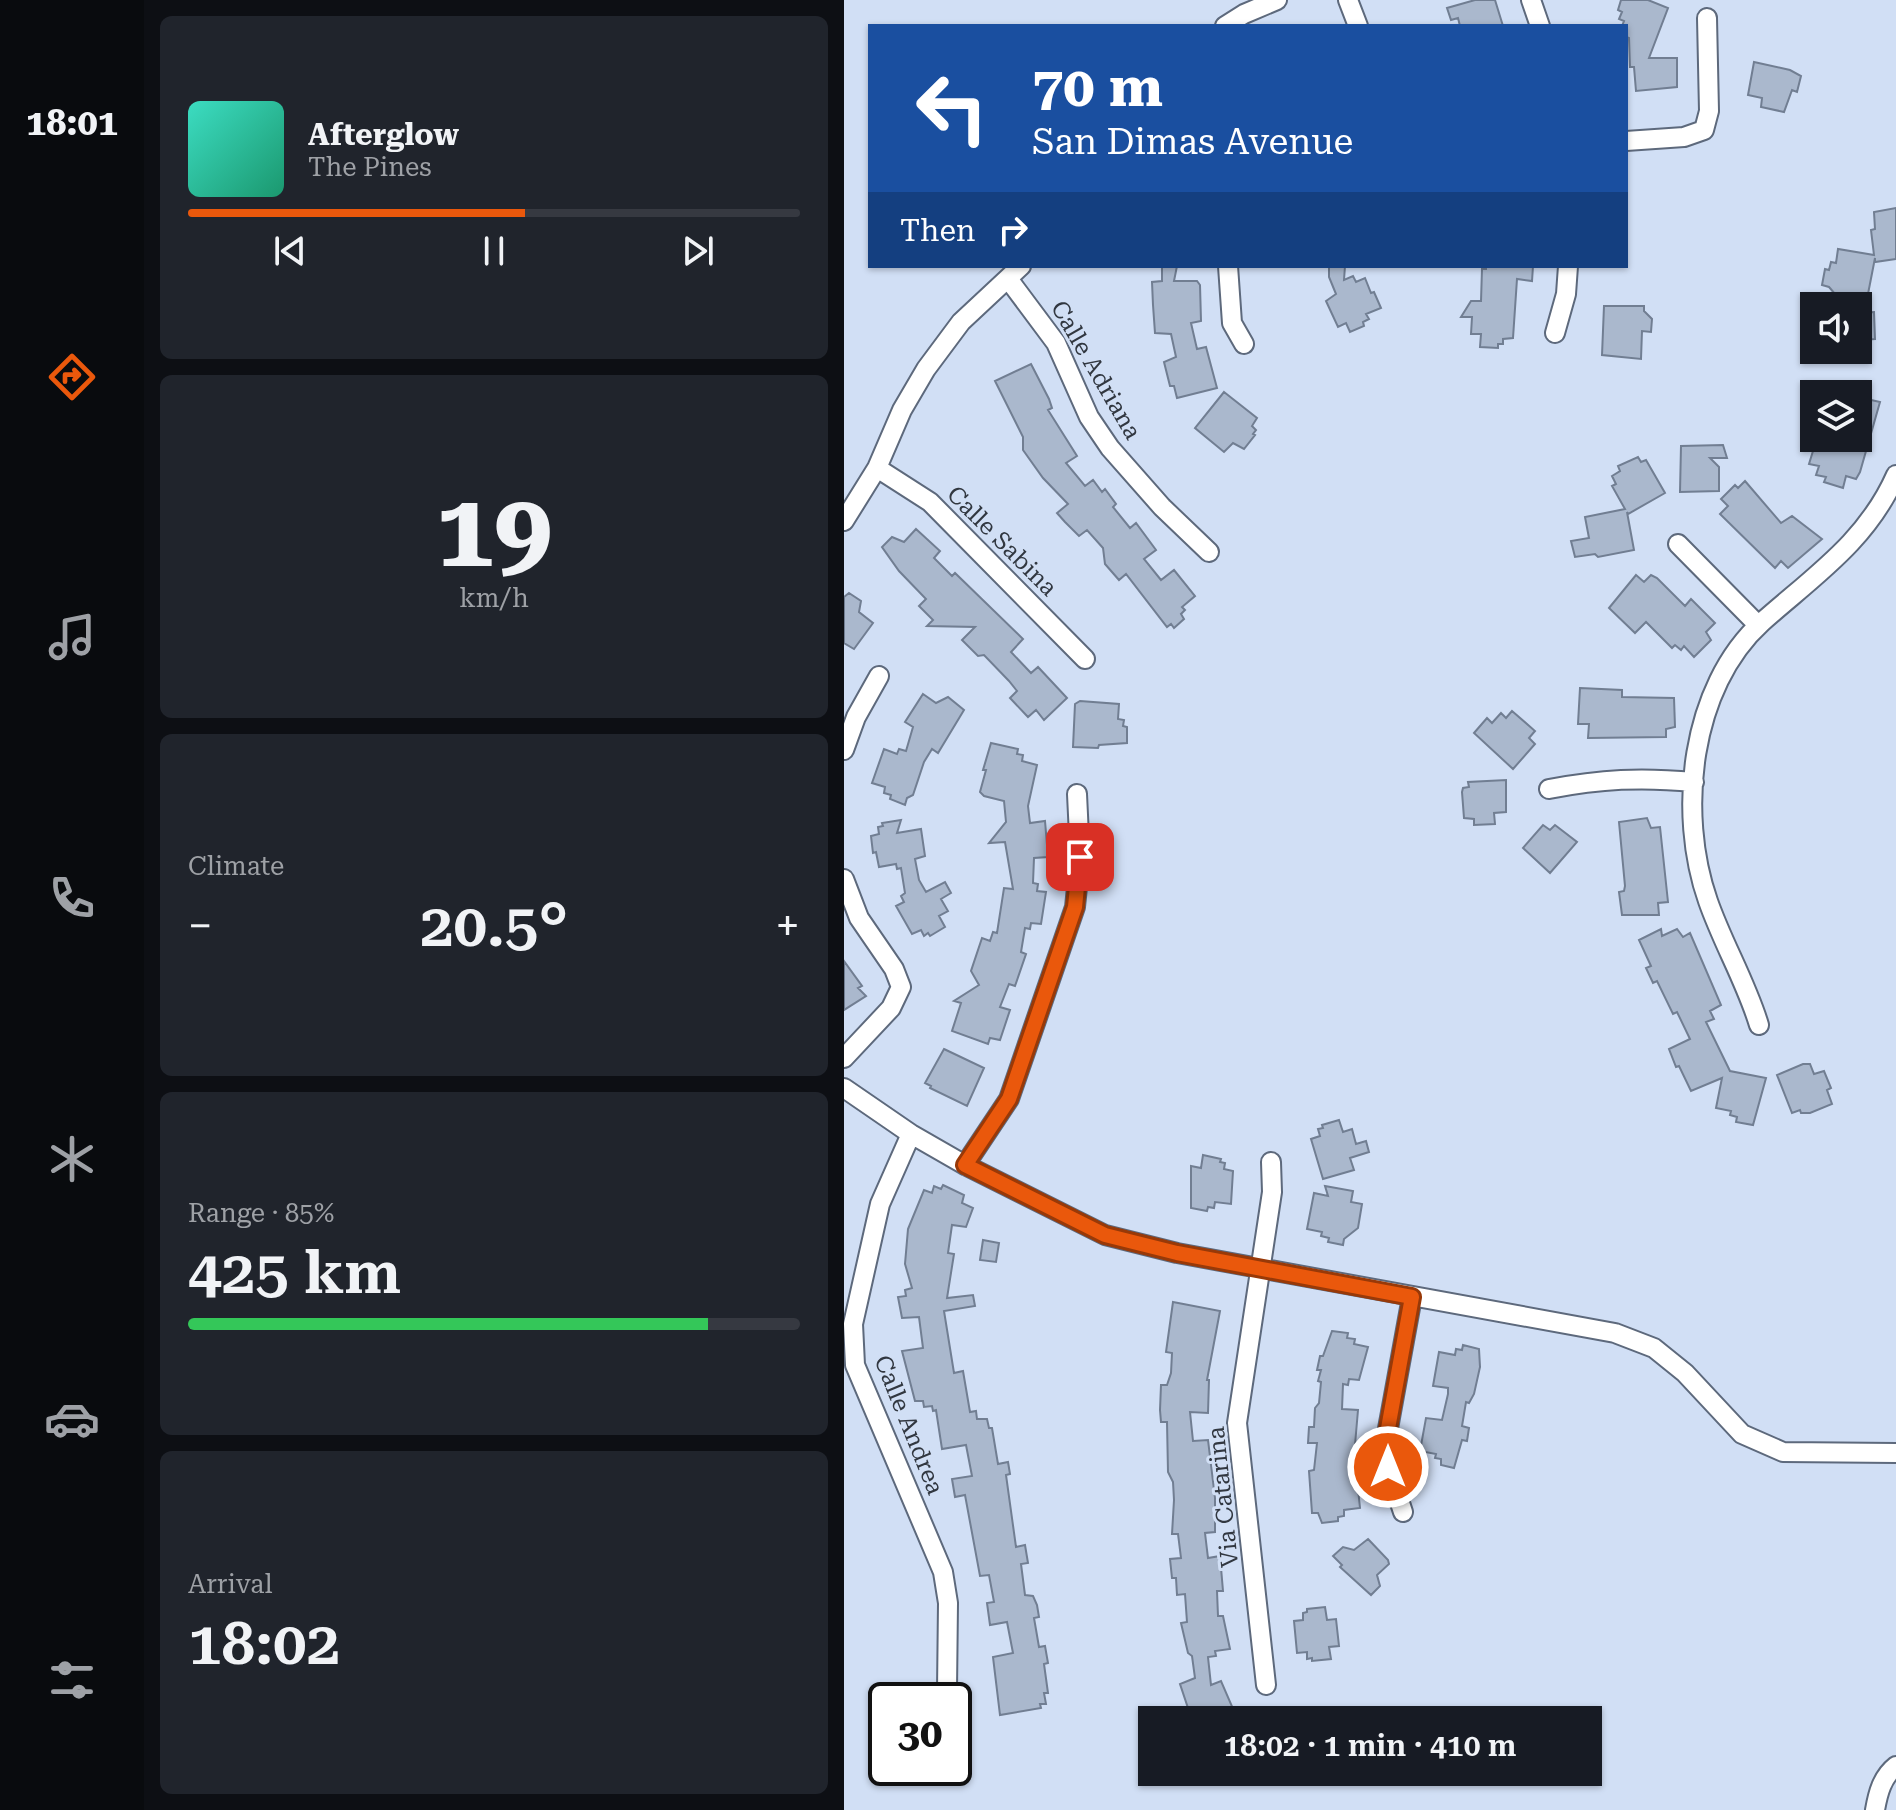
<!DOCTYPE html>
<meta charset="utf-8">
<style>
body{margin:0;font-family:"Roboto Serif",serif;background:#20242c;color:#f1f3f6;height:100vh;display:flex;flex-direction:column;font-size:30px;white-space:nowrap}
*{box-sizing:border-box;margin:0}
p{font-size:26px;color:#9ea1a6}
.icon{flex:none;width:44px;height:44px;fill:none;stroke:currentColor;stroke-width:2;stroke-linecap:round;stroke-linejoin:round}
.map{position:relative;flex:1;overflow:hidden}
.details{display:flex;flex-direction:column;gap:16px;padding:16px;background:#0d0f14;width:700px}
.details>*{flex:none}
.banner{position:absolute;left:24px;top:24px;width:760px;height:244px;border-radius:0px;box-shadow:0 2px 6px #0004;background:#1a4fa0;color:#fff;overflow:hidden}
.controls{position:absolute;left:956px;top:292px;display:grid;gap:16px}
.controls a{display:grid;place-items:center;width:72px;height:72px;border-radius:0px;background:#171b24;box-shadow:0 2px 6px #0004;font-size:40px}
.speed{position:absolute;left:24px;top:1682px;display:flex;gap:16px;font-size:40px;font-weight:700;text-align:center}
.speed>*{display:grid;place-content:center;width:104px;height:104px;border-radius:50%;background:#171b24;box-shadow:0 2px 6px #0004;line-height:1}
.speed .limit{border:4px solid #111;border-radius:12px;background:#fff;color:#111}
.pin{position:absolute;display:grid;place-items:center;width:68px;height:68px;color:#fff;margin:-34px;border-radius:16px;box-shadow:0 4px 12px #0006}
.me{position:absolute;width:88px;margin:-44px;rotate:0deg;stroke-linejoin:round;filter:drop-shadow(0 0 6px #0008)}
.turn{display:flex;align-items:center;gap:28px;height:168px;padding:0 32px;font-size:36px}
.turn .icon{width:104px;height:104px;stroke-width:2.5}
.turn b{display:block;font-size:56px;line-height:68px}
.then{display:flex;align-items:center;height:76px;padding:0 32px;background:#0003;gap:16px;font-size:30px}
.big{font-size:60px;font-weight:600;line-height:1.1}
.details .tile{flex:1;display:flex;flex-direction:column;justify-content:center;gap:12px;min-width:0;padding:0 28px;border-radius:12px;background:#20242c}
.details .dial{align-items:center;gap:0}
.dial b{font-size:104px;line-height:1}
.song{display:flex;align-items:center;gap:24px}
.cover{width:96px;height:96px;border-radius:12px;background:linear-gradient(135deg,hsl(170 70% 55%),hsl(160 70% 35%))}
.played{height:8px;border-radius:4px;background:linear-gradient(90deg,#ea580c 55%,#363941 55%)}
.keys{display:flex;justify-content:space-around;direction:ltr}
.heat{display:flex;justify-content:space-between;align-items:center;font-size:44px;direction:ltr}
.charge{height:12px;border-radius:6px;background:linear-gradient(90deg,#34c759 85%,#363941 0)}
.trip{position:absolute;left:294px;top:1706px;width:464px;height:80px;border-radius:0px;background:#171b24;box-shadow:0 2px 6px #0004;font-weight:600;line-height:80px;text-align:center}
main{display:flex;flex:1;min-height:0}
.tab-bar{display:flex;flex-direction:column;width:144px;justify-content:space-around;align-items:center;background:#090b0e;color:#9ea1a6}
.tab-bar .icon{width:56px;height:56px}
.tab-bar .selected{color:#ea580c}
.tab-bar b{font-size:36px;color:#f1f3f6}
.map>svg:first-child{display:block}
</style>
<main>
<nav class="tab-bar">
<b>18:01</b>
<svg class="icon selected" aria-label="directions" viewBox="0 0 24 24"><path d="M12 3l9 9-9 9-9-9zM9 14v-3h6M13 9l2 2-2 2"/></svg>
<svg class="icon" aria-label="music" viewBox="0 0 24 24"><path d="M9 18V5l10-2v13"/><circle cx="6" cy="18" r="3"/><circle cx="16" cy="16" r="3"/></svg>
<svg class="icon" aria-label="phone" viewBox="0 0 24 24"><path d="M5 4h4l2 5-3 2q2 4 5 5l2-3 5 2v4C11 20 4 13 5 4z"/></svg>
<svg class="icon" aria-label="climate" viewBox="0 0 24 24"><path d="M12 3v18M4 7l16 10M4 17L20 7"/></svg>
<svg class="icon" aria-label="car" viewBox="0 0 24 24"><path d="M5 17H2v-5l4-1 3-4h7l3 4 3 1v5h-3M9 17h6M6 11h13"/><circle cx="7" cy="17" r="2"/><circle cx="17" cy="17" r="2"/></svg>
<svg class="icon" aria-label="filters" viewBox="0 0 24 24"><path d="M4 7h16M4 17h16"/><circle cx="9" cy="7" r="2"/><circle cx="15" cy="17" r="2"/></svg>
</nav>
<section class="details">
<div class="tile">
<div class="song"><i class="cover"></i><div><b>Afterglow</b><p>The Pines</p></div></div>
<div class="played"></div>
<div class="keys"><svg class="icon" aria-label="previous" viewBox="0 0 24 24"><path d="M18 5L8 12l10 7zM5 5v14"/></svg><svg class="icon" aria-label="pause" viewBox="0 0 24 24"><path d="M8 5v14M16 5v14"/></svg><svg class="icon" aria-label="next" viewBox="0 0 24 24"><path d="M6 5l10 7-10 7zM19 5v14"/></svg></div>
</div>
<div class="tile dial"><b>19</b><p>km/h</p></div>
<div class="tile"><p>Climate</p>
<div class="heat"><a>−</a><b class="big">20.5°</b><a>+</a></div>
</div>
<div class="tile"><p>Range · 85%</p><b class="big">425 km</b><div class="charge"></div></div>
<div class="tile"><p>Arrival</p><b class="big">18:02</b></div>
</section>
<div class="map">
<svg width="1052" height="1810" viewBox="0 0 1052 1810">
<rect width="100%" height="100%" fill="#d1dff5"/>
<path fill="#aab8cd" stroke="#717e92" stroke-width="2" d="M 631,0 L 651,0 L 659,26 L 616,26 L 614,18 L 607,20 L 603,8 Z
M 777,0 L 804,0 L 824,8 L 805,58 L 833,58 L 833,87 L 792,91 L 790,67 L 786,67 L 785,38 L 782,37 L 782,26 L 778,26 L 780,21 L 775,19 L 778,12 L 774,10 Z
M 910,62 L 946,70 L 957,76 L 953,92 L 948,90 L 940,112 L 917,107 L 918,98 L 904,95 Z
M 1052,208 L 1052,259 L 1031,262 L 1031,258 L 1023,299 L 991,294 L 985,287 L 978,285 L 981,269 L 985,270 L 987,262 L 992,263 L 994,249 L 1030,255 L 1027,230 L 1031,229 L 1030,212 Z
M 318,266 L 333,266 L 330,281 L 353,281 L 356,285 L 357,321 L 347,323 L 353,349 L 362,347 L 373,388 L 333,398 L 330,386 L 326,386 L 320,362 L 332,357 L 327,334 L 311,333 L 309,305 L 308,282 L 318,281 Z
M 485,266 L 501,266 L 500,280 L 509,276 L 512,282 L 521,278 L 527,293 L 530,292 L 537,308 L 522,314 L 525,319 L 519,322 L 520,326 L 506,332 L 502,323 L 494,327 L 482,301 L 492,294 L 485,277 Z
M 642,266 L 689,266 L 688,281 L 673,279 L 669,338 L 659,339 L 659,344 L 654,344 L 654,348 L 636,347 L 637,334 L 627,334 L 628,317 L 617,317 L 627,301 L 637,301 L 638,269 L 642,269 Z
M 760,306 L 800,306 L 800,311 L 808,319 L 807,332 L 798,331 L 797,359 L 758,355 Z
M 1030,312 L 1031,339 L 1014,340 L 1014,313 Z
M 187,364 L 205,399 L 208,408 L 204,410 L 233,456 L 222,463 L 241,486 L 249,480 L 258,492 L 261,489 L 272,504 L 269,507 L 286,528 L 292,523 L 312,550 L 300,559 L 317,580 L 330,570 L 351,596 L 338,607 L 341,610 L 337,614 L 340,619 L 330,628 L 327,624 L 323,627 L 282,574 L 275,580 L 261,564 L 259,548 L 243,530 L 235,536 L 221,522 L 213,513 L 224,504 L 199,478 L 179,450 L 179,437 L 151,381 Z
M 380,392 L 413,418 L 408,426 L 412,430 L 409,434 L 411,435 L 400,449 L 389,443 L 380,452 L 351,428 Z
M 1014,397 L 1036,402 L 1016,472 L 1012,479 L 1002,476 L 999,488 L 980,482 L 982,477 L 972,475 L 975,466 L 965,464 L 973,438 L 1014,447 Z
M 879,445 L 883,458 L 866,458 L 875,467 L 875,491 L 836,492 L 837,446 Z
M 794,457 L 797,462 L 802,460 L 821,493 L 784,514 L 783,512 L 790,550 L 754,557 L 751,554 L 731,557 L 727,541 L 745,538 L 741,517 L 781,509 L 768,486 L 772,484 L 768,476 L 776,471 L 774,466 Z
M 901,481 L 937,523 L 948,516 L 978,539 L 944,568 L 937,561 L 931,568 L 876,514 L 884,506 L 877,499 L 891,485 L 894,488 Z
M 72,529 L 96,551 L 90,558 L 108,576 L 111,573 L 179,639 L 167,652 L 187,673 L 194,667 L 223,698 L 200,720 L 192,710 L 184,717 L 166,698 L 173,691 L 165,681 L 140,655 L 134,656 L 118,640 L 131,627 L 83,626 L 89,620 L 75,606 L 82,599 L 55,571 L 38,547 L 48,537 L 60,542 Z
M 792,575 L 800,582 L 807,575 L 813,578 L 841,606 L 847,599 L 871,623 L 862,632 L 867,640 L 850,657 L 840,646 L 837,650 L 831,645 L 828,648 L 802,622 L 791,633 L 765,608 Z
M 5,593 L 17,601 L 15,612 L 29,623 L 10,649 L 0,643 L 0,597 Z
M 736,688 L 778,690 L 778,697 L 830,698 L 831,727 L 822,729 L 822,737 L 744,738 L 745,724 L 734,724 Z
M 79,694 L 92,703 L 104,697 L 120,710 L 94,753 L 88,749 L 80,762 L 69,795 L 63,798 L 61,805 L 46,799 L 47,795 L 40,793 L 41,787 L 28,783 L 40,749 L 53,754 L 55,749 L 62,751 L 69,727 L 61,722 Z
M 236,701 L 275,704 L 274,719 L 280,720 L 279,726 L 283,727 L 283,743 L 255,745 L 254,748 L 229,747 L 231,704 Z
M 668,711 L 691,731 L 685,738 L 691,744 L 669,769 L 630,733 L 643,718 L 648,723 L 657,713 L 662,718 Z
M 147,743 L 174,749 L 173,754 L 179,755 L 178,761 L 193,765 L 184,806 L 186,823 L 201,821 L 204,857 L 190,858 L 189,883 L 194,884 L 193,891 L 202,892 L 197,924 L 187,923 L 186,929 L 181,928 L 177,952 L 182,954 L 171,986 L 165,984 L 156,1007 L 166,1010 L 156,1040 L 146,1038 L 144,1044 L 108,1031 L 117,1003 L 110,1001 L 135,985 L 127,971 L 138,938 L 146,941 L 149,932 L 153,933 L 160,888 L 169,889 L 161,842 L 145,843 L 162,822 L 160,801 L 140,796 L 136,792 L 142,770 L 139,770 Z
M 662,780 L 662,812 L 650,813 L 651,824 L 630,825 L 630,819 L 620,818 L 618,792 L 619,788 L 625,787 L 624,782 Z
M 803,818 L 807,828 L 816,827 L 824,902 L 814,903 L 815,915 L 778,915 L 775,892 L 780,891 L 781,886 L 775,822 Z
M 57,820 L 53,833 L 77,829 L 81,856 L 71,859 L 75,880 L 82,892 L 101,882 L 107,893 L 97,899 L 104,911 L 95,916 L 101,927 L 86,936 L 84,933 L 80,936 L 77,930 L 68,934 L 52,906 L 60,902 L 57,896 L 61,893 L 57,868 L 53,869 L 52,864 L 35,867 L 32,852 L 29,853 L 27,836 L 35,834 L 34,827 L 39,826 L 38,823 Z
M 699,825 L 706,830 L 711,825 L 733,842 L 706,873 L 679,848 Z
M 817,929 L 818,936 L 833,929 L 839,937 L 846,933 L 877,1005 L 866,1011 L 870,1019 L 862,1022 L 886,1071 L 922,1078 L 909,1125 L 892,1122 L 893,1117 L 886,1115 L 887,1111 L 872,1108 L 878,1078 L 847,1091 L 835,1066 L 832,1067 L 825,1049 L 846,1039 L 833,1012 L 829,1014 L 813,981 L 809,983 L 802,968 L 807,966 L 795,940 Z
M 0,961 L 18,986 L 14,988 L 22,996 L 0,1010 Z
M 100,1049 L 140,1068 L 123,1106 L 86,1088 L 87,1086 L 81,1083 Z
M 959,1064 L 966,1064 L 970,1074 L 980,1071 L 987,1088 L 983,1090 L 988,1104 L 966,1113 L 957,1113 L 956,1110 L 948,1113 L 933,1075 Z
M 495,1120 L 499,1132 L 508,1129 L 512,1144 L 522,1141 L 525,1152 L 506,1158 L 510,1170 L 479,1179 L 467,1139 L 476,1136 L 474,1129 L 479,1128 L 478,1125 Z
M 359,1155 L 377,1159 L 376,1162 L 381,1163 L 380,1169 L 389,1171 L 387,1204 L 371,1202 L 370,1208 L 364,1207 L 363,1211 L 347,1208 L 347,1166 L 357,1168 Z
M 99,1185 L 120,1195 L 118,1203 L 129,1208 L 122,1227 L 108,1225 L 104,1253 L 110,1254 L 103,1298 L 129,1295 L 131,1306 L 100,1311 L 110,1373 L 119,1371 L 126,1412 L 132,1411 L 133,1419 L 143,1419 L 145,1428 L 148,1428 L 154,1464 L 164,1462 L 166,1474 L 162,1475 L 172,1547 L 181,1545 L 184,1563 L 177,1564 L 181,1595 L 189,1596 L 193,1605 L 195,1617 L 190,1618 L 195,1647 L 201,1646 L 204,1663 L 200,1664 L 204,1693 L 200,1693 L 202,1704 L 196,1704 L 197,1708 L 156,1715 L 149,1657 L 169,1653 L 163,1622 L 146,1625 L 143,1603 L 150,1602 L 145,1575 L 136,1576 L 121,1495 L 111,1497 L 108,1479 L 128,1476 L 122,1445 L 98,1449 L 92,1410 L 89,1411 L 88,1406 L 80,1407 L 79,1401 L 71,1401 L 58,1351 L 79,1348 L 75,1317 L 58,1318 L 54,1297 L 62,1296 L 61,1290 L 68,1288 L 61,1264 L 64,1229 L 80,1190 L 88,1193 L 90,1186 L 97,1189 Z
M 481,1186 L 509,1191 L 507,1202 L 518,1204 L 514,1228 L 500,1239 L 499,1245 L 484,1242 L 485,1238 L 477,1236 L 478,1232 L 463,1229 L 470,1193 L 484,1196 Z
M 139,1240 L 155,1243 L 152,1262 L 136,1260 Z
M 329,1302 L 376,1311 L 363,1380 L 365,1380 L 364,1413 L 346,1412 L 349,1441 L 364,1440 L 371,1498 L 371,1532 L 361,1533 L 364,1558 L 376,1556 L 379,1591 L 373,1591 L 374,1616 L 379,1616 L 386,1649 L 371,1651 L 372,1656 L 364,1657 L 367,1685 L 377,1681 L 390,1711 L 380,1714 L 382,1720 L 348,1720 L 336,1684 L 351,1678 L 348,1656 L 344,1653 L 337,1623 L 343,1622 L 341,1594 L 333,1595 L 332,1578 L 328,1578 L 326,1559 L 337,1558 L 334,1534 L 328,1534 L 330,1500 L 329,1482 L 324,1472 L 323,1422 L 317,1422 L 316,1410 L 317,1385 L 323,1385 L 327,1373 L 328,1353 L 322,1352 Z
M 488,1331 L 504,1333 L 503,1338 L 511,1339 L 510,1344 L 524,1347 L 515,1380 L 505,1379 L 504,1385 L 499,1384 L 498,1409 L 514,1410 L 509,1468 L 512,1470 L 516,1508 L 500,1510 L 500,1516 L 494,1517 L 494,1521 L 478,1523 L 474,1513 L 468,1513 L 465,1471 L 470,1470 L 473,1443 L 464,1443 L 465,1427 L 470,1427 L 471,1408 L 475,1403 L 477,1382 L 474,1381 L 477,1370 L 473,1370 L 476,1356 L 479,1356 Z
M 619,1345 L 635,1349 L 636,1367 L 630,1394 L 625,1403 L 622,1402 L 618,1426 L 625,1428 L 623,1441 L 618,1440 L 610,1468 L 597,1465 L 597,1459 L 591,1458 L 592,1454 L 576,1451 L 582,1418 L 598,1420 L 604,1394 L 604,1388 L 589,1386 L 595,1352 L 611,1355 L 612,1349 L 618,1350 Z
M 524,1539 L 544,1560 L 545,1564 L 533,1575 L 536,1586 L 527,1595 L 496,1567 L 498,1565 L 489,1556 L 499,1547 L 510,1550 Z
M 481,1607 L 483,1620 L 492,1619 L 495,1646 L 485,1647 L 487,1659 L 468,1661 L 468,1658 L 463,1659 L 463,1652 L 453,1653 L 450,1621 L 459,1620 L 459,1613 L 463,1612 L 463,1609 Z"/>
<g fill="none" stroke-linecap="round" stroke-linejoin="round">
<defs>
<path id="minor" d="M 504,0 L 514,26
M 687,0 L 696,26
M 381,26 L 400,14 L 433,0
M 782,141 L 840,137 L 860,130 L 865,111 L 863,18
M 384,266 L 388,323 L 400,344
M 165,280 L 212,343 L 245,417 L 266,448 L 318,507 L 365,552
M 711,333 L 722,294 L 724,266
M 33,468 L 86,502 L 241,659
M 0,521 L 33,468 L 58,410 L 82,369 L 117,322 L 177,266
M 834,544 L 914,625
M 0,750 L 12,717 L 35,676
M 705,789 C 757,779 797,777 850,782
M 0,879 L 15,918 L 50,969 L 57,987 L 47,1008 L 0,1058
M 915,1025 C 902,982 879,944 864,901 C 833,813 846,687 918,622 C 970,576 1023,541 1052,475
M 0,1088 L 67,1134 L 121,1165 L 261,1235 L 333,1253 L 771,1333 L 810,1348 L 841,1373 L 898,1434 L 939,1452 L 1052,1453
M 67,1134 L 36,1204 L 9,1324 L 11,1365 L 99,1572 L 104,1603 L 103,1690
M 121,1165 L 165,1099 L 231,907 L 236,857 L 233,794
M 559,1512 L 544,1467 L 543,1434 L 568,1297
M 422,1685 L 393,1423 L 428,1192 L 427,1162
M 1031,1810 C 1034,1793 1038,1777 1052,1766"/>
</defs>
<use href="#minor" stroke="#5d697c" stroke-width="22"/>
<use href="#minor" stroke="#fff" stroke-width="18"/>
</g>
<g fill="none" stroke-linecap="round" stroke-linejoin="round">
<defs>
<path id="route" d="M 236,857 L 231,907 L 165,1099 L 121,1165 L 261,1235 L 333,1253 L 568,1297 L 543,1434 L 544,1467"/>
</defs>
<use href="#route" stroke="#983908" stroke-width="20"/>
<use href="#route" stroke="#ea580c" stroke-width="14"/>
</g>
<g text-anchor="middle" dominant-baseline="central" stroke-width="6" stroke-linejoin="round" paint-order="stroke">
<g font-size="24" fill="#313740" stroke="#d1dff5">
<text transform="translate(252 370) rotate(60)">Calle Adriana</text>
<text transform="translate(158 541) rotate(45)">Calle Sabina</text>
<text transform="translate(65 1425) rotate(68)">Calle Andrea</text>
<text transform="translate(379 1497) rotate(-96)">Via Catarina</text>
</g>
</g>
</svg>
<div class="controls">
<a><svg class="icon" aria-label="sound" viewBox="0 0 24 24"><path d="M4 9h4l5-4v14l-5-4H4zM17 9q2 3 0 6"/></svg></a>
<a><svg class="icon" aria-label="layers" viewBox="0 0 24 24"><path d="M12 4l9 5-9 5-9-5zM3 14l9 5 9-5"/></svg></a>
</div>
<div class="speed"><div class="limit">30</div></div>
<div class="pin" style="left:236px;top:857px;background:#d93025"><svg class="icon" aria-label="arrive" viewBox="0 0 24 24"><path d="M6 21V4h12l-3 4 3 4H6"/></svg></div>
<svg class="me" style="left:544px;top:1467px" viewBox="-20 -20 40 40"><circle r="17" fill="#ea580c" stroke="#fff" stroke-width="3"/><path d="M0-11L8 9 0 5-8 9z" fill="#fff"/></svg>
<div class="trip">18:02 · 1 min · 410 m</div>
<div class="banner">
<div class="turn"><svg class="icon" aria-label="left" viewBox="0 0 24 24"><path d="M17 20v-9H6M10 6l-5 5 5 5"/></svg><div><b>70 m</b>San Dimas Avenue</div></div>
<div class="then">Then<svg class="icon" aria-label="right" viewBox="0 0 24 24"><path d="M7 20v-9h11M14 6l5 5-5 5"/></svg></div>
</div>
</div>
</main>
